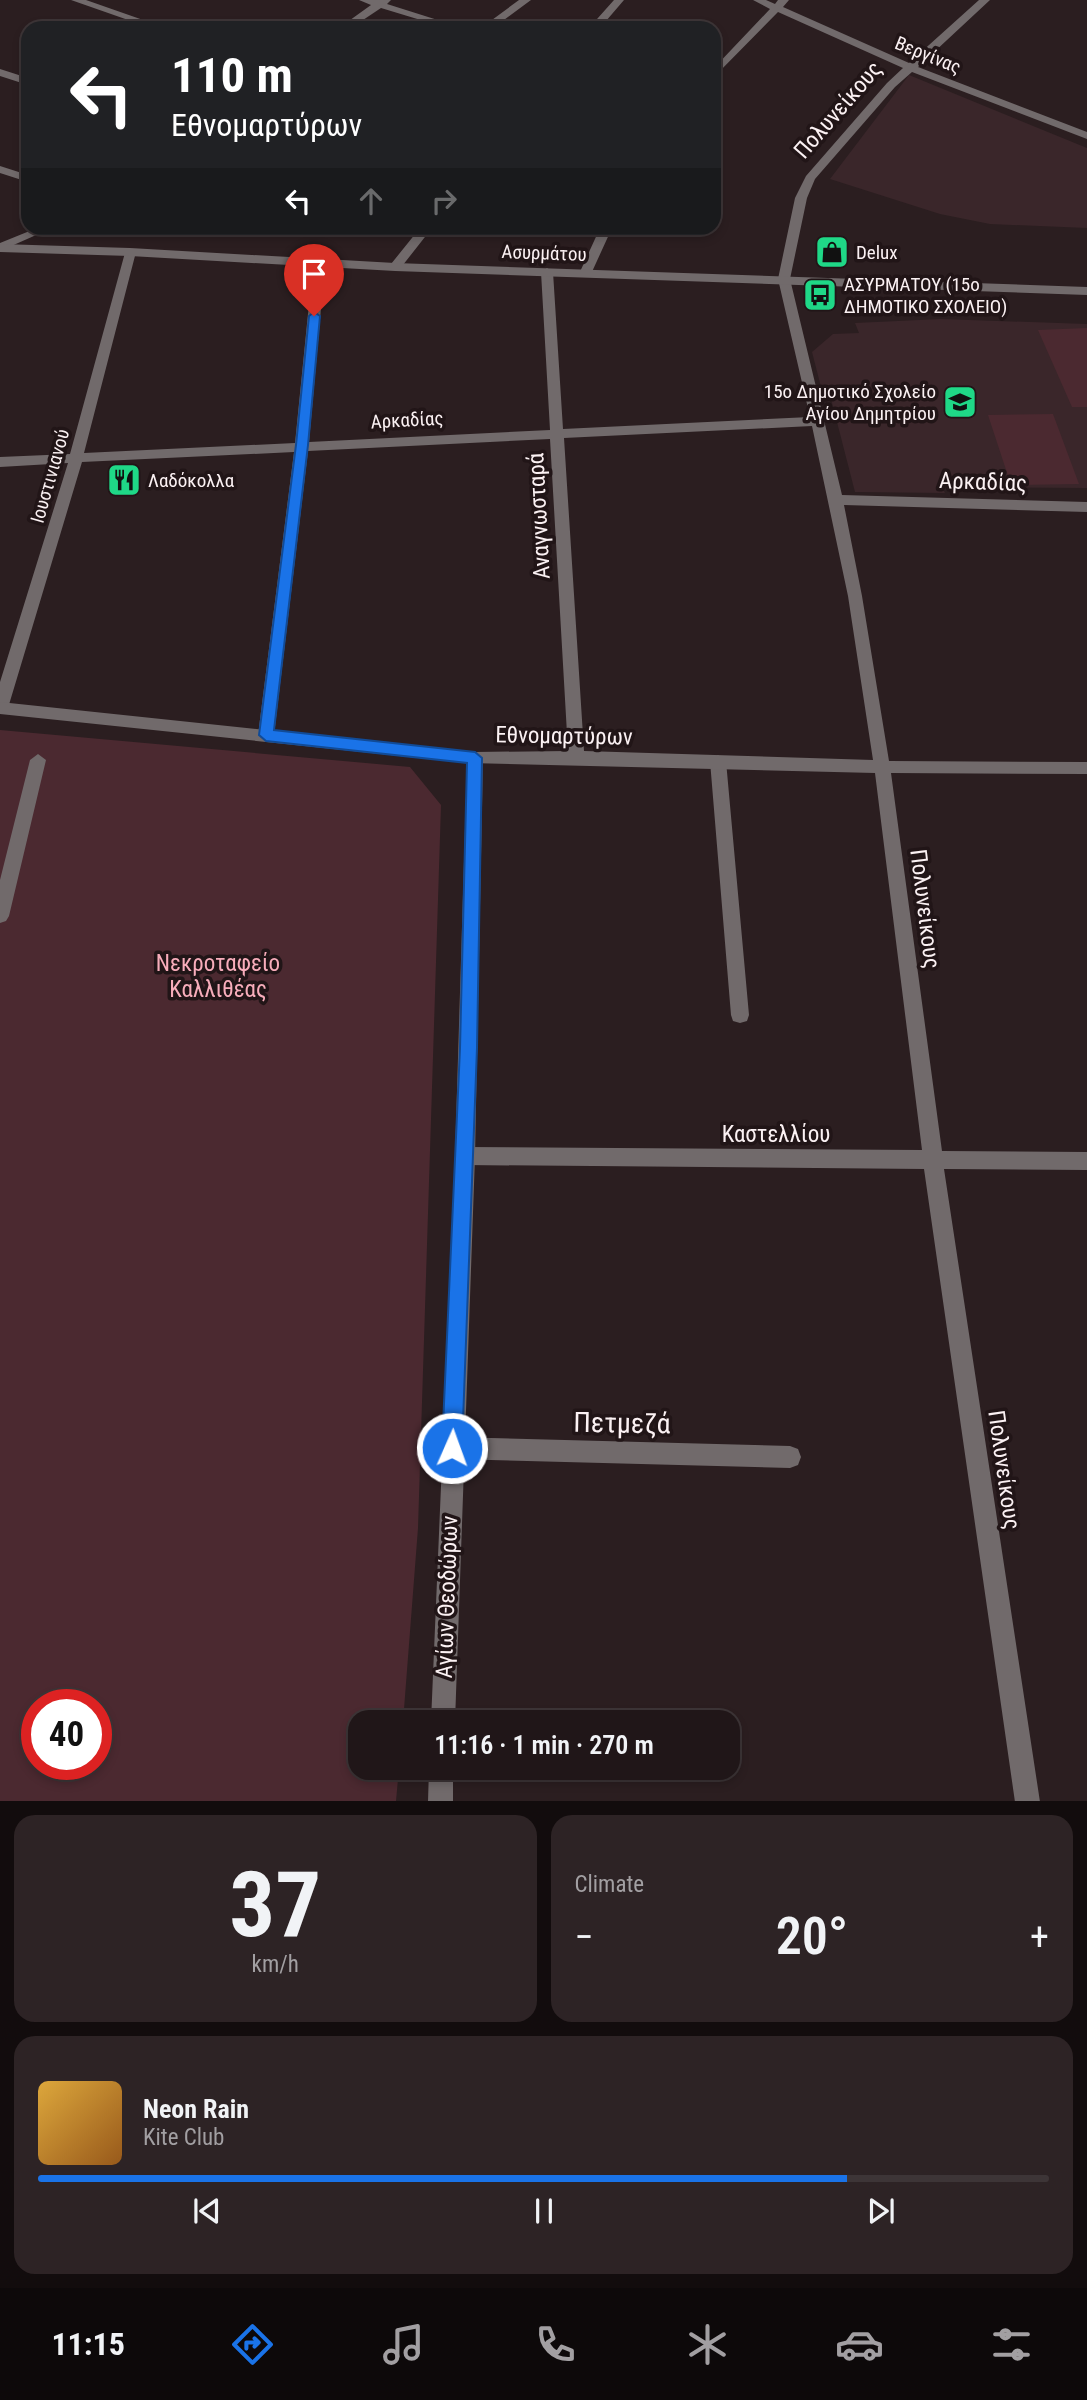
<!DOCTYPE html>
<meta charset="utf-8">
<style>
body{margin:0;font-family:"Roboto Condensed",sans-serif;background:#2d2325;color:#f1f3f6;height:100vh;display:flex;flex-direction:column;font-size:26px;white-space:nowrap}
*{box-sizing:border-box;margin:0}
p{font-size:23px;color:#a29fa2}
.icon{flex:none;width:38px;height:38px;fill:none;stroke:currentColor;stroke-width:2;stroke-linecap:round;stroke-linejoin:round}
.map{position:relative;height:1801px;overflow:hidden}
.side{display:flex;flex-direction:column;gap:14px;padding:14px;background:#120c0d;flex:1}
.side>*{flex:none}
.guide{position:absolute;left:21px;top:21px;width:700px;height:214px;border-radius:21px;box-shadow:0 4px 10px #0003,0 0 0 2px #3d3537;background:#202124;color:#fff;overflow:hidden}
.speed{position:absolute;left:21px;top:1689px;display:flex;gap:14px;font-size:35px;font-weight:700;text-align:center}
.speed>*{display:grid;place-content:center;width:91px;height:91px;border-radius:50%;background:#201618;box-shadow:0 4px 10px #0003,0 0 0 2px #3d3537;line-height:1}
.speed .limit{border:10px solid #d22;background:#fff;color:#111}
.pin{position:absolute;display:grid;place-items:center;width:60px;height:60px;color:#fff;margin:-72px -30px;border-radius:50% 50% 50% 0;rotate:-45deg;box-shadow:0 0 7px #0007}
.pin .icon{rotate:45deg}
.me{position:absolute;width:77px;margin:-38px;rotate:2deg;stroke-linejoin:round;filter:drop-shadow(0 0 5px #0008)}
.turn{display:flex;align-items:center;gap:24px;height:147px;padding:0 35px;font-size:32px}
.turn .icon{width:91px;height:91px;stroke-width:2.5}
.turn b{display:block;font-size:49px;line-height:60px}
.lanes{display:flex;align-items:center;height:66px;padding:0 35px;background:#0003;justify-content:center;gap:35px;direction:ltr}
.lanes .off{opacity:.35}
.big{font-size:52px;font-weight:600;line-height:1.1}
.side .card{flex:1;display:flex;flex-direction:column;justify-content:center;gap:10px;min-width:0;padding:0 24px;border-radius:21px;background:#2d2325}
.side .dial{align-items:center;gap:0}
.dial b{font-size:91px;line-height:1}
.song{display:flex;align-items:center;gap:21px}
.cover{width:84px;height:84px;border-radius:10px;background:linear-gradient(135deg,hsl(40 70% 55%),hsl(30 70% 35%))}
.played{height:7px;border-radius:4px;background:linear-gradient(90deg,#1a73e8 80%,#3d3537 80%)}
.keys{display:flex;justify-content:space-around;direction:ltr}
.heat{display:flex;justify-content:space-between;align-items:center;font-size:38px;direction:ltr}
.side .tiles{flex:1;display:grid;gap:14px;grid-template-columns:1fr 1fr}
.card:last-child{grid-column:span 2}
.trip{position:absolute;left:348px;top:1710px;width:392px;height:70px;border-radius:21px;background:#201618;box-shadow:0 4px 10px #0003,0 0 0 2px #3d3537;font-weight:600;line-height:70px;text-align:center}
.tabs{display:flex;height:112px;justify-content:space-around;align-items:center;background:#0d090a;color:#a29fa2}
.tabs .icon{width:49px;height:49px}
.tabs .on{color:#1a73e8}
.tabs b{font-size:32px;color:#f1f3f6}
.map>svg:first-child{display:block}
</style>
<div class="map">
<svg width="1087" height="1802" viewBox="0 0 1087 1802">
<rect width="100%" height="100%" fill="#2b1e20"/>
<path fill="#3a262a" d="M 909,75 L 1087,148 L 1087,228 L 990,224 L 940,214 L 830,179 Z
M 941,319 L 1087,324 L 1087,488 L 942,487 L 945,493 L 855,492 L 829,391 L 821,387 L 812,352 L 833,334 L 859,333 L 855,323 Z"/>
<path fill="#4b2930" fill-rule="evenodd" d="M 1087,328 L 1087,407 L 1072,407 L 1038,330 Z
M 1053,414 L 1079,484 L 1011,485 L 988,415 Z
M 0,730 L 410,767 L 441,805 L 418,1528 L 403,1722 L 360,1722 L 360,1768 L 399,1768 L 396,1801 L 0,1801 ZM 37,1704 L 96,1704 L 96,1764 L 37,1764 Z"/>
<g fill="none" stroke-linecap="round" stroke-linejoin="round">
<path fill="#716a6b" fill-rule="evenodd" d="M 38,754 L 46,760 L 9,916 L 6,921 L 0,923 L 0,880 L 30,760 Z
M 718,755 L 726,761 L 749,1015 L 747,1021 L 740,1023 L 733,1021 L 731,1015 L 710,761 Z"/>
<path fill="#716a6b" fill-rule="evenodd" d="M 71,0 L 86,0 L 166,28 L 151,28 Z
M 359,0 L 391,0 L 387,4 L 463,28 L 447,28 L 381,8 L 351,28 L 339,28 L 371,5 Z
M 519,0 L 531,0 L 493,28 L 481,28 Z
M 614,0 L 624,0 L 600,28 L 589,28 Z
M 753,0 L 766,0 L 775,4 L 778,0 L 789,0 L 783,7 L 909,63 L 979,0 L 990,0 L 918,67 L 1087,132 L 1087,139 L 912,72 L 895,87 L 815,179 L 807,198 L 790,279 L 842,495 L 1087,502 L 1087,512 L 844,505 L 862,596 L 889,761 L 1087,762 L 1087,774 L 891,773 L 942,1151 L 1087,1152 L 1087,1170 L 944,1169 L 1040,1802 L 1015,1802 L 924,1169 L 465,1165 L 458,1163 L 455,1156 L 458,1149 L 465,1147 L 922,1150 L 875,773 L 469,763 L 467,758 L 469,753 L 475,752 L 568,751 L 550,439 L 308,451 L 274,735 L 266,741 L 258,735 L 294,452 L 82,462 L 8,708 L 0,714 L 0,682 L 68,463 L 0,467 L 0,457 L 70,454 L 126,249 L 136,252 L 84,453 L 295,443 L 313,264 L 319,260 L 325,264 L 309,442 L 550,430 L 541,272 L 547,268 L 553,272 L 563,429 L 810,417 L 778,279 L 795,198 L 806,176 L 887,83 L 903,68 L 778,12 L 714,77 L 714,68 L 770,9 ZM 812,426 L 848,596 L 873,760 L 584,751 L 564,438 Z
M 0,69 L 28,78 L 28,85 L 0,76 Z
M 0,166 L 28,175 L 28,182 L 0,173 Z
M 37,228 L 52,228 L 0,251 L 0,243 Z
M 420,228 L 432,228 L 399,270 L 391,270 L 391,264 Z
M 600,228 L 612,228 L 591,274 L 581,277 L 579,274 Z
M 452,1437 L 790,1446 L 798,1449 L 801,1457 L 798,1465 L 790,1468 L 452,1459 L 444,1456 L 441,1448 L 444,1440 Z"/>
<path fill="#716a6b" fill-rule="evenodd" d="M 0,244 L 130,248 L 395,263 L 1087,287 L 1087,295 L 395,271 L 130,256 L 0,252 Z
M 0,702 L 475,752 L 483,758 L 475,1156 L 455,1722 L 431,1722 L 455,1156 L 467,763 L 0,714 Z
M 429,1768 L 453,1768 L 453,1802 L 428,1802 Z"/>
</g>
<path fill="#1a73e8" stroke="#114b97" stroke-width="2" d="M 314,312 L 320,316 L 308,445 L 274,730 L 475,752 L 482,758 L 477,1048 L 462,1448 L 459,1455 L 452,1458 L 445,1455 L 442,1448 L 460,1048 L 467,763 L 266,741 L 259,735 L 296,445 L 309,316 Z"/>
<defs>
<symbol id="shop-square" viewBox="-11 -11 22 22"><rect x="-9" y="-9" width="18" height="18" rx="4" fill="#1fd887" stroke="#211517"/><path d="M-5-2.5h2.3a2.7 3.5 0 0 1 5.4 0H5L5.5 6h-11ZM-1.5-2.5h3a1.5 2.3 0 0 0-3 0Z" fill="#111"/></symbol>
<symbol id="bus-square" viewBox="-11 -11 22 22"><rect x="-9" y="-9" width="18" height="18" rx="4" fill="#1fd887" stroke="#211517"/><path d="M-5-6H5V4H4V6H2V4H-2V6H-4V4H-5ZM-3.5-4V0h7V-4ZM-3.5 1.2v1.5H-2V1.2ZM2 1.2v1.5H3.5V1.2Z" fill="#111"/></symbol>
<symbol id="school-square" viewBox="-11 -11 22 22"><rect x="-9" y="-9" width="18" height="18" rx="4" fill="#1fd887" stroke="#211517"/><path d="M0-5L7-2L0 1L-7-2ZM-4 1L0 2.5L4 1V4Q0 6-4 4Z" fill="#111"/></symbol>
<symbol id="restaurant-square" viewBox="-11 -11 22 22"><rect x="-9" y="-9" width="18" height="18" rx="4" fill="#1fd887" stroke="#211517"/><path d="M-5-6h1v4h1v-4h1v4h1v-4h1v5L-1.5 .5V6h-2V.5L-5-1ZM5-6V6H3V1.5H1.5Q1.5-4 5-6Z" fill="#111"/></symbol>
</defs>
<g fill-rule="evenodd">
<use href="#shop-square" x="813" y="233" width="38" height="38"/>
<use href="#bus-square" x="801" y="276" width="38" height="38"/>
<use href="#school-square" x="941" y="383" width="38" height="38"/>
<use href="#restaurant-square" x="105" y="461" width="38" height="38"/>
</g>
<g text-anchor="middle" dominant-baseline="central" stroke-width="7" stroke-linejoin="round" paint-order="stroke">
<g font-size="19" fill="#fbf1f3" stroke="#211517">
<text transform="translate(928 55) rotate(22)">Βεργίνας</text>
<text transform="translate(544 253) rotate(2)">Ασυρμάτου</text>
<text transform="translate(407 420) rotate(-3)">Αρκαδίας</text>
<text transform="translate(50 476) rotate(-74)">Ιουστινιανού</text>
</g>
<g font-size="19" fill="#fbf1f3" stroke="#211517" text-anchor="start">
<text x="856" y="252">Delux</text>
<text x="844" y="284">ΑΣΥΡΜΑΤΟΥ (15ο<tspan x="844" dy="22">ΔΗΜΟΤΙΚΟ ΣΧΟΛΕΙΟ)</tspan></text>
<text x="936" y="391" text-anchor="end">15ο Δημοτικό Σχολείο<tspan x="936" dy="22">Αγίου Δημητρίου</tspan></text>
<text x="148" y="480">Λαδόκολλα</text>
</g>
<g font-size="23" fill="#fbf1f3" stroke="#211517">
<text transform="translate(838 110) rotate(-49)">Πολυνείκους</text>
<text transform="translate(983 482) rotate(2)">Αρκαδίας</text>
<text transform="translate(539 516) rotate(-93)">Αναγνωσταρά</text>
<text transform="translate(564 736) rotate(1)">Εθνομαρτύρων</text>
<text transform="translate(925 909) rotate(83)">Πολυνείκους</text>
<text x="776" y="1134">Καστελλίου</text>
<text transform="translate(1004 1470) rotate(82)">Πολυνείκους</text>
<text transform="translate(447 1597) rotate(-88)">Αγίων Θεοδώρων</text>
</g>
<g font-size="23" fill="#f8adbb" stroke="#211517">
<text x="218" y="963">Νεκροταφείο<tspan x="218" dy="26">Καλλιθέας</tspan></text>
</g>
<g font-size="28" fill="#fbf1f3" stroke="#211517">
<text transform="translate(622 1423) rotate(1)">Πετμεζά</text>
</g>
</g>
</svg>
<div class="speed"><div class="limit">40</div></div>
<div class="pin" style="left:314px;top:316px;background:#d93025"><svg class="icon" aria-label="arrive" viewBox="0 0 24 24"><path d="M6 21V4h12l-3 4 3 4H6"/></svg></div>
<svg class="me" style="left:452px;top:1448px" viewBox="-20 -20 40 40"><circle r="17" fill="#1a73e8" stroke="#fff" stroke-width="3"/><path d="M0-11L8 9 0 5-8 9z" fill="#fff"/></svg>
<div class="trip">11:16 · 1 min · 270 m</div>
<div class="guide">
<div class="turn"><svg class="icon" aria-label="left" viewBox="0 0 24 24"><path d="M17 20v-9H6M10 6l-5 5 5 5"/></svg><div><b>110 m</b>Εθνομαρτύρων</div></div>
<div class="lanes"><svg class="icon" aria-label="left" viewBox="0 0 24 24"><path d="M17 20v-9H6M10 6l-5 5 5 5"/></svg><svg class="icon off" aria-label="ahead" viewBox="0 0 24 24"><path d="M12 20V5M6 11l6-6 6 6"/></svg><svg class="icon off" aria-label="right" viewBox="0 0 24 24"><path d="M7 20v-9h11M14 6l5 5-5 5"/></svg></div>
</div>
</div>
<section class="side">
<div class="tiles">
<div class="card dial"><b>37</b><p>km/h</p></div>
<div class="card"><p>Climate</p>
<div class="heat"><a>−</a><b class="big">20°</b><a>+</a></div>
</div>
<div class="card">
<div class="song"><i class="cover"></i><div><b>Neon Rain</b><p>Kite Club</p></div></div>
<div class="played"></div>
<div class="keys"><svg class="icon" aria-label="previous" viewBox="0 0 24 24"><path d="M18 5L8 12l10 7zM5 5v14"/></svg><svg class="icon" aria-label="pause" viewBox="0 0 24 24"><path d="M8 5v14M16 5v14"/></svg><svg class="icon" aria-label="next" viewBox="0 0 24 24"><path d="M6 5l10 7-10 7zM19 5v14"/></svg></div>
</div>
</div>
</section>
<nav class="tabs">
<b>11:15</b>
<svg class="icon on" aria-label="directions" viewBox="0 0 24 24"><path d="M12 3l9 9-9 9-9-9zM9 14v-3h6M13 9l2 2-2 2"/></svg>
<svg class="icon" aria-label="music" viewBox="0 0 24 24"><path d="M9 18V5l10-2v13"/><circle cx="6" cy="18" r="3"/><circle cx="16" cy="16" r="3"/></svg>
<svg class="icon" aria-label="phone" viewBox="0 0 24 24"><path d="M5 4h4l2 5-3 2q2 4 5 5l2-3 5 2v4C11 20 4 13 5 4z"/></svg>
<svg class="icon" aria-label="climate" viewBox="0 0 24 24"><path d="M12 3v18M4 7l16 10M4 17L20 7"/></svg>
<svg class="icon" aria-label="car" viewBox="0 0 24 24"><path d="M5 17H2v-5l4-1 3-4h7l3 4 3 1v5h-3M9 17h6M6 11h13"/><circle cx="7" cy="17" r="2"/><circle cx="17" cy="17" r="2"/></svg>
<svg class="icon" aria-label="filters" viewBox="0 0 24 24"><path d="M4 7h16M4 17h16"/><circle cx="9" cy="7" r="2"/><circle cx="15" cy="17" r="2"/></svg>
</nav>
